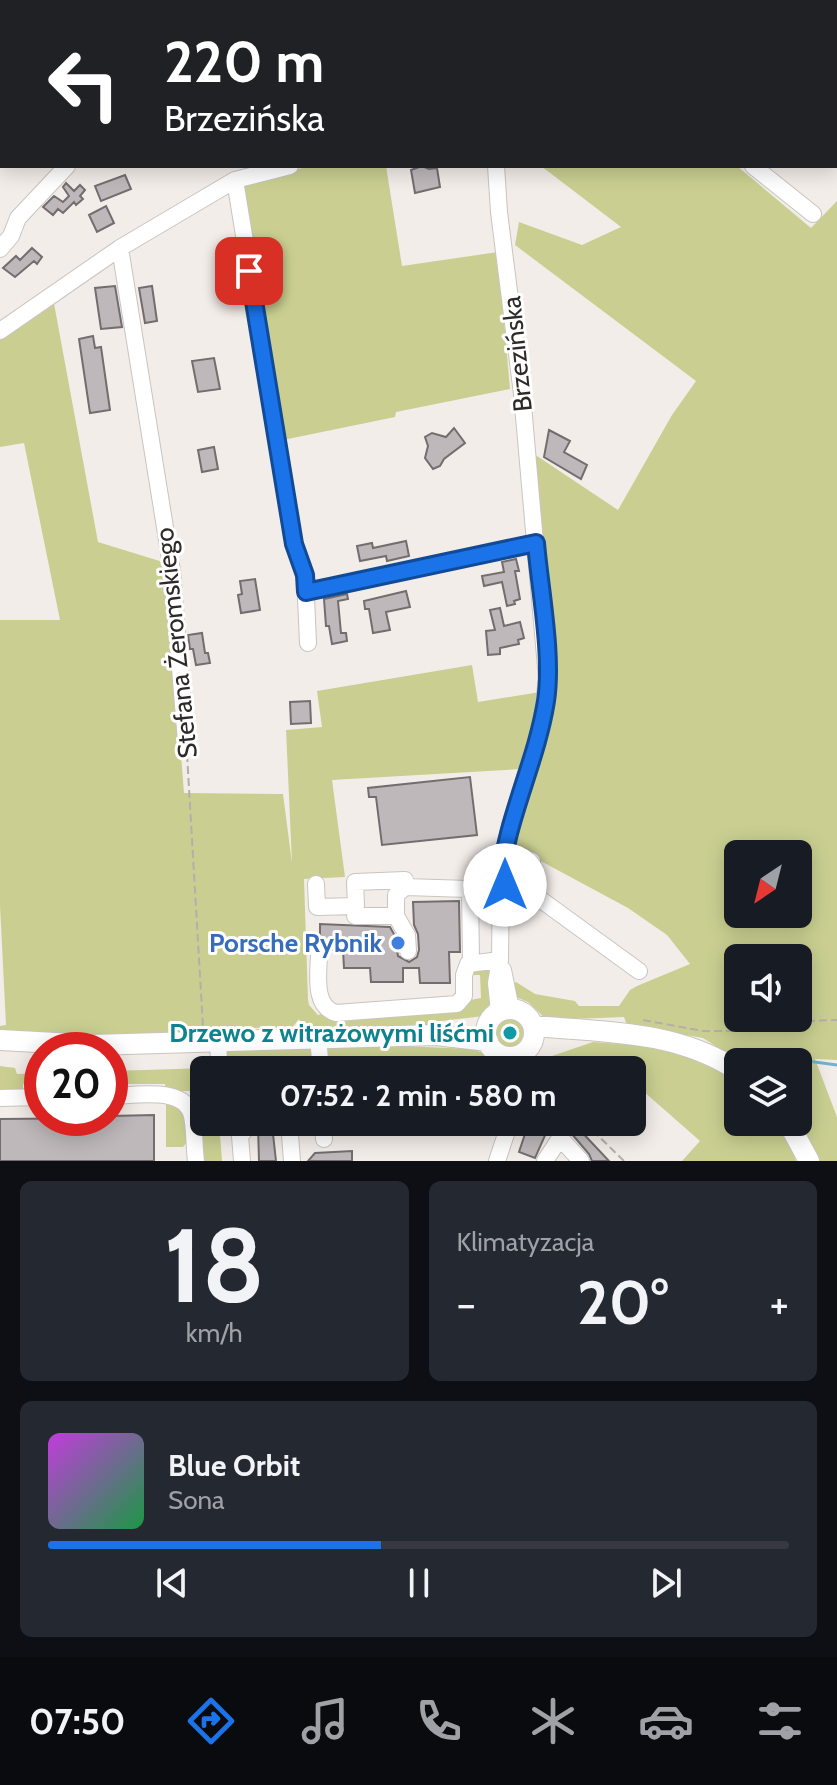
<!DOCTYPE html>
<html lang="pl">
<meta charset="utf-8">
<style>
body{margin:0;font-family:Cabin,sans-serif;background:#242831;color:#f1f3f6;height:100vh;display:flex;flex-direction:column;font-size:30px;white-space:nowrap}
*{box-sizing:border-box;margin:0}
p{font-size:26px;color:#9ea1a6}
.icon{flex:none;width:44px;height:44px;fill:none;stroke:currentColor;stroke-width:2;stroke-linecap:round;stroke-linejoin:round}
.map{position:relative;height:1161px;overflow:hidden}
.details{display:flex;flex-direction:column;gap:20px;padding:20px;background:#0d0f14;flex:1}
.details>*{flex:none}
.top-card{position:absolute;left:0px;top:0px;width:838px;height:168px;box-shadow:0 4px 20px #0003;background:#202124;color:#fff;overflow:hidden}
.needle{width:52px;rotate:215deg}
.buttons{position:absolute;left:724px;top:840px;display:grid;gap:16px}
.buttons a{display:grid;place-items:center;width:88px;height:88px;border-radius:12px;background:#171b24;box-shadow:0 4px 20px #0003;font-size:40px}
.speed{position:absolute;left:24px;top:1032px;display:flex;gap:16px;font-size:40px;font-weight:700;text-align:center}
.speed>*{display:grid;place-content:center;width:104px;height:104px;border-radius:50%;background:#171b24;box-shadow:0 4px 20px #0003;line-height:1}
.speed .limit{border:12px solid #d22;background:#fff;color:#111}
.pin{position:absolute;display:grid;place-items:center;width:68px;height:68px;color:#fff;margin:-34px;border-radius:16px;box-shadow:0 4px 12px #0006}
.me{position:absolute;width:88px;margin:-44px;rotate:0deg;stroke-linejoin:round;filter:drop-shadow(0 0 6px #0008)}
.turn{display:flex;align-items:center;gap:28px;height:168px;padding:0 32px;font-size:36px}
.turn .icon{width:104px;height:104px;stroke-width:2.5}
.turn b{display:block;font-size:56px;line-height:68px}
.big{font-size:60px;font-weight:800;line-height:1.1}
.details .widget{flex:1;display:flex;flex-direction:column;justify-content:center;gap:12px;min-width:0;padding:0 28px;border-radius:12px;background:#242831}
.details .dial{align-items:center;gap:0}
.dial b{font-size:104px;line-height:1}
.song{display:flex;align-items:center;gap:24px}
.cover{width:96px;height:96px;border-radius:12px;background:linear-gradient(135deg,hsl(290 70% 55%),hsl(140 70% 35%))}
.played{height:8px;border-radius:4px;background:linear-gradient(90deg,#1a73e8 45%,#363941 45%)}
.keys{display:flex;justify-content:space-around;direction:ltr}
.heat{display:flex;justify-content:space-between;align-items:center;font-size:44px;direction:ltr}
.details .tiles{flex:1;display:grid;gap:20px;grid-template-columns:1fr 1fr}
.widget:last-child{grid-column:span 2}
.trip{position:absolute;left:190px;top:1056px;width:456px;height:80px;border-radius:12px;background:#171b24;box-shadow:0 4px 20px #0003;font-weight:800;line-height:80px;text-align:center}
.menu{display:flex;height:128px;justify-content:space-around;align-items:center;background:#090b0e;color:#9ea1a6}
.menu .icon{width:56px;height:56px}
.menu .active{color:#1a73e8}
.menu b{font-size:36px;color:#f1f3f6}
.map>svg:first-child{display:block}
</style>
<div class="map">
<svg width="837" height="1161" viewBox="0 0 837 1161">
<rect width="100%" height="100%" fill="#f3ede9"/>
<path fill="#cacf91" fill-rule="evenodd" d="M 311,166 L 386,166 L 402,266 L 498,252 L 510,389 L 396,412 L 395,417 L 283,440 L 242,182 Z
M 541,166 L 737,166 L 811,228 L 837,201 L 837,1060 L 815,1059 L 837,1117 L 837,1161 L 820,1161 L 798,1120 L 798,1062 L 740,1062 L 703,1038 L 627,1025 L 624,1017 L 547,1020 L 528,1002 L 516,997 L 513,984 L 516,982 L 535,994 L 575,1001 L 579,1006 L 619,1006 L 630,990 L 637,986 L 690,964 L 667,935 L 628,908 L 511,845 L 544,728 L 534,454 L 618,510 L 672,415 L 696,381 L 515,245 L 519,222 L 582,245 L 621,227 ZM 738,854 L 798,854 L 798,914 L 738,914 ZM 738,958 L 798,958 L 798,1018 L 738,1018 Z
M 53,298 L 98,542 L 166,563 L 184,793 L 283,794 L 292,863 L 286,730 L 322,727 L 317,691 L 472,665 L 478,702 L 540,692 L 521,769 L 332,780 L 345,877 L 304,879 L 308,999 L 309,1005 L 318,1015 L 325,1013 L 344,1017 L 465,1008 L 470,1000 L 481,998 L 480,975 L 471,975 L 472,970 L 493,967 L 493,1002 L 484,1016 L 433,1022 L 426,1026 L 303,1031 L 299,1019 L 292,1028 L 236,1028 L 217,1035 L 77,1039 L 0,1034 L 0,1026 L 6,1025 L 0,906 L 0,620 L 60,620 L 24,443 L 0,447 L 0,331 Z
M494 1032a16 16 0 1 1 32 0a16 16 0 1 1-32 0Z
M 593,1042 C 652,1046 688,1049 738,1083 L 738,1122 L 773,1122 L 791,1147 L 796,1161 L 682,1161 L 700,1141 L 634,1083 L 632,1084 L 632,1070 L 538,1070 L 552,1056 Z
M 374,1045 L 473,1049 L 485,1054 L 497,1070 L 454,1070 L 440,1061 L 357,1060 L 357,1070 L 329,1068 L 324,1063 L 325,1048 Z
M 311,1048 L 313,1057 L 308,1064 L 232,1065 L 224,1059 L 227,1049 Z
M 0,1066 L 15,1068 L 17,1074 L 42,1073 L 42,1084 L 23,1084 L 23,1092 L 0,1093 Z
M 208,1068 L 211,1070 L 204,1070 L 204,1122 L 219,1122 L 222,1161 L 202,1161 L 196,1091 L 166,1091 L 165,1084 L 110,1084 L 110,1071 Z
M 166,1103 L 172,1103 L 185,1115 L 187,1142 L 183,1147 L 166,1147 Z"/>
<g fill="none" stroke-linecap="round" stroke-linejoin="round">
<path stroke="#6eb3d0" stroke-width="3" d="M 800,1060 L 837,1065"/>
</g>
<path fill="#beb8bb" stroke="#736d70" stroke-width="2" d="M 422,166 L 429,169 L 437,168 L 440,187 L 415,193 L 411,170 Z
M 125,175 L 131,189 L 101,201 L 95,186 Z
M 66,183 L 74,191 L 80,185 L 85,190 L 80,196 L 83,199 L 76,205 L 74,202 L 63,213 L 58,209 L 53,215 L 43,207 L 54,196 L 63,202 L 69,196 L 63,187 Z
M 106,206 L 114,223 L 97,232 L 89,215 Z
M 32,248 L 42,257 L 37,264 L 34,261 L 15,277 L 3,268 L 16,256 L 20,260 Z
M 115,286 L 122,327 L 101,329 L 95,288 Z
M 152,286 L 157,321 L 145,323 L 139,288 Z
M 93,336 L 95,348 L 101,347 L 110,410 L 90,413 L 79,339 Z
M 214,358 L 220,389 L 198,392 L 192,361 Z
M 454,428 L 465,443 L 444,459 L 440,466 L 433,469 L 425,458 L 428,446 L 425,437 L 432,433 L 446,437 Z
M 549,430 L 570,441 L 564,452 L 587,465 L 581,479 L 544,457 Z
M 214,447 L 218,469 L 202,472 L 198,450 Z
M 406,541 L 409,556 L 387,561 L 386,556 L 360,561 L 357,546 L 372,543 L 373,548 Z
M 516,559 L 519,571 L 515,571 L 520,599 L 514,601 L 515,604 L 507,606 L 502,582 L 484,586 L 482,576 L 504,572 L 502,562 Z
M 255,579 L 260,610 L 241,613 L 238,595 L 242,594 L 240,581 Z
M 406,591 L 410,607 L 386,612 L 390,630 L 373,633 L 369,609 L 365,609 L 364,601 Z
M 347,594 L 348,599 L 338,601 L 341,633 L 346,633 L 347,641 L 332,644 L 329,626 L 326,626 L 324,599 Z
M 500,608 L 504,626 L 520,622 L 524,638 L 518,640 L 519,644 L 500,648 L 500,654 L 488,655 L 486,631 L 495,630 L 490,610 Z
M 202,633 L 205,653 L 208,653 L 210,663 L 196,665 L 193,649 L 190,649 L 188,635 Z
M 310,701 L 311,723 L 291,724 L 290,702 Z
M 470,777 L 477,835 L 382,845 L 376,797 L 369,797 L 368,788 Z
M 459,901 L 460,952 L 449,952 L 450,983 L 420,983 L 419,968 L 403,968 L 403,982 L 371,982 L 370,968 L 344,968 L 343,950 L 330,950 L 325,943 L 320,941 L 320,924 L 390,927 L 395,936 L 398,956 L 409,962 L 417,957 L 419,950 L 418,934 L 414,925 L 413,902 Z
M 154,1115 L 154,1161 L 0,1161 L 0,1119 L 110,1118 L 110,1116 Z
M 529,1122 L 551,1122 L 535,1158 L 519,1152 Z
M 272,1125 L 276,1161 L 259,1161 L 258,1126 Z
M 577,1127 L 609,1161 L 592,1161 L 589,1154 L 571,1133 Z
M 352,1151 L 352,1161 L 308,1161 L 315,1153 Z"/>
<g fill="none" stroke-linecap="round" stroke-linejoin="round">
<defs>
<path id="minor" d="M 450,0 L 451,2
M 836,0 L 837,0
M 42,2 L 43,0
M 620,2 L 623,0
M 0,58 L 2,56
M 496,166 L 499,212 L 522,394 L 547,679 L 541,726 L 510,826 L 501,870 L 500,960 L 496,983 L 499,1012
M 753,166 L 813,214
M 235,180 L 294,544 L 305,575 L 308,643
M 120,248 L 172,571 L 186,741
M 0,249 L 11,236 L 18,218 L 67,166
M 0,331 L 120,248 L 235,180 L 290,166
M 306,592 L 536,543
M 505,849 L 532,861 L 522,886 L 514,885
M 316,884 L 317,907 L 356,906 L 355,882 L 405,880 L 405,887 L 500,890
M 522,886 L 639,971
M 470,888 L 471,961
M 355,916 L 396,916 L 396,895 L 405,887
M 396,916 L 407,935 L 408,951
M 319,952 C 319,972 312,1006 336,1013 L 457,1004 L 464,996 L 464,975 L 468,964 L 500,960
M 503,970 L 511,1009
M 318,1038 L 321,1070
M 218,1041 L 219,1062 L 226,1069 L 279,1067 L 286,1070
M 502,1055 L 504,1070
M 290,1070 L 320,1066
M 516,1070 L 518,1055
M 110,1096 C 133,1096 185,1085 192,1116 C 195,1130 194,1146 196,1161
M 0,1098 L 42,1097
M 289,1122 L 292,1161
M 323,1122 L 324,1139
M 242,1161 L 240,1136 L 246,1129 L 247,1122
M 497,1161 L 510,1122
M 545,1161 L 560,1138 L 581,1161"/>
<path id="major" d="M486 1033a24 24 0 1 1 48 0a24 24 0 1 1-48 0Z
M 533,1026 C 603,1032 677,1030 738,1071
M 0,1040 L 92,1045 L 436,1035 L 488,1041
M 788,1122 L 809,1161"/>
</defs>
<use href="#minor" stroke="#cac4c0" stroke-width="18"/>
<use href="#major" stroke="#cac4c0" stroke-width="22"/>
<path stroke="#b4afac" stroke-width="2" stroke-dasharray="8 4" stroke-linecap="butt" d="M 187,754 L 203,1027
M 643,1020 L 703,1031 L 736,1031 L 739,1023
M 735,1023 L 837,1020
M 584,1122 L 624,1161"/>
<use href="#minor" stroke="#fff" stroke-width="16"/>
<use href="#major" stroke="#fff" stroke-width="20"/>
</g>
<g fill="none" stroke-linecap="round" stroke-linejoin="round">
<defs>
<path id="route" d="M 249,271 L 294,544 L 305,575 L 306,592 L 536,543 C 540,590 553,655 546,701 C 536,764 505,821 500,884 L 505,885"/>
</defs>
<use href="#route" stroke="#114b97" stroke-width="20"/>
<use href="#route" stroke="#1a73e8" stroke-width="14"/>
</g>
<circle fill="#3f7fe0" stroke="#fff" stroke-width="3" cx="398" cy="943" r="8"/>
<circle fill="#0f9aa8" stroke="#fff" stroke-width="3" cx="510" cy="1033" r="8"/>
<g text-anchor="middle" dominant-baseline="central" stroke-width="6" stroke-linejoin="round" paint-order="stroke">
<g font-size="26" fill="#2d2b2a" stroke="#fff">
<text transform="translate(517 354) rotate(-96)">Brzezińska</text>
<text transform="translate(176 643) rotate(-96)">Stefana Żeromskiego</text>
</g>
<g font-size="26" font-weight="bold" fill="#366cbe" stroke="#fff" text-anchor="end">
<text x="382" y="943">Porsche Rybnik</text>
</g>
<g font-size="26" font-weight="bold" fill="#0d838f" stroke="#fff" text-anchor="end">
<text x="494" y="1033">Drzewo z witrażowymi liśćmi</text>
</g>
</g>
</svg>
<div class="buttons">
<a><svg class="needle" viewBox="-14 -14 28 28"><path d="M0-13l5 13h-10z" fill="#e53935"/><path d="M0 13l5-13h-10z" fill="#9ea1a6"/></svg></a>
<a><svg class="icon" aria-label="sound" viewBox="0 0 24 24"><path d="M4 9h4l5-4v14l-5-4H4zM17 9q2 3 0 6"/></svg></a>
<a><svg class="icon" aria-label="layers" viewBox="0 0 24 24"><path d="M12 4l9 5-9 5-9-5zM3 14l9 5 9-5"/></svg></a>
</div>
<div class="speed"><div class="limit">20</div></div>
<div class="pin" style="left:249px;top:271px;background:#d93025"><svg class="icon" aria-label="arrive" viewBox="0 0 24 24"><path d="M6 21V4h12l-3 4 3 4H6"/></svg></div>
<svg class="me" style="left:505px;top:885px" viewBox="-20 -20 40 40"><circle r="19" fill="#fff"/><path d="M0-13L10 11 0 6-10 11z" fill="#1a73e8"/></svg>
<div class="trip">07:52 · 2 min · 580 m</div>
<div class="top-card">
<div class="turn"><svg class="icon" aria-label="left" viewBox="0 0 24 24"><path d="M17 20v-9H6M10 6l-5 5 5 5"/></svg><div><b>220 m</b>Brzezińska</div></div>
</div>
</div>
<section class="details">
<div class="tiles">
<div class="widget dial"><b>18</b><p>km/h</p></div>
<div class="widget"><p>Klimatyzacja</p>
<div class="heat"><a>−</a><b class="big">20°</b><a>+</a></div>
</div>
<div class="widget">
<div class="song"><i class="cover"></i><div><b>Blue Orbit</b><p>Sona</p></div></div>
<div class="played"></div>
<div class="keys"><svg class="icon" aria-label="previous" viewBox="0 0 24 24"><path d="M18 5L8 12l10 7zM5 5v14"/></svg><svg class="icon" aria-label="pause" viewBox="0 0 24 24"><path d="M8 5v14M16 5v14"/></svg><svg class="icon" aria-label="next" viewBox="0 0 24 24"><path d="M6 5l10 7-10 7zM19 5v14"/></svg></div>
</div>
</div>
</section>
<nav class="menu">
<b>07:50</b>
<svg class="icon active" aria-label="directions" viewBox="0 0 24 24"><path d="M12 3l9 9-9 9-9-9zM9 14v-3h6M13 9l2 2-2 2"/></svg>
<svg class="icon" aria-label="music" viewBox="0 0 24 24"><path d="M9 18V5l10-2v13"/><circle cx="6" cy="18" r="3"/><circle cx="16" cy="16" r="3"/></svg>
<svg class="icon" aria-label="phone" viewBox="0 0 24 24"><path d="M5 4h4l2 5-3 2q2 4 5 5l2-3 5 2v4C11 20 4 13 5 4z"/></svg>
<svg class="icon" aria-label="climate" viewBox="0 0 24 24"><path d="M12 3v18M4 7l16 10M4 17L20 7"/></svg>
<svg class="icon" aria-label="car" viewBox="0 0 24 24"><path d="M5 17H2v-5l4-1 3-4h7l3 4 3 1v5h-3M9 17h6M6 11h13"/><circle cx="7" cy="17" r="2"/><circle cx="17" cy="17" r="2"/></svg>
<svg class="icon" aria-label="filters" viewBox="0 0 24 24"><path d="M4 7h16M4 17h16"/><circle cx="9" cy="7" r="2"/><circle cx="15" cy="17" r="2"/></svg>
</nav>
